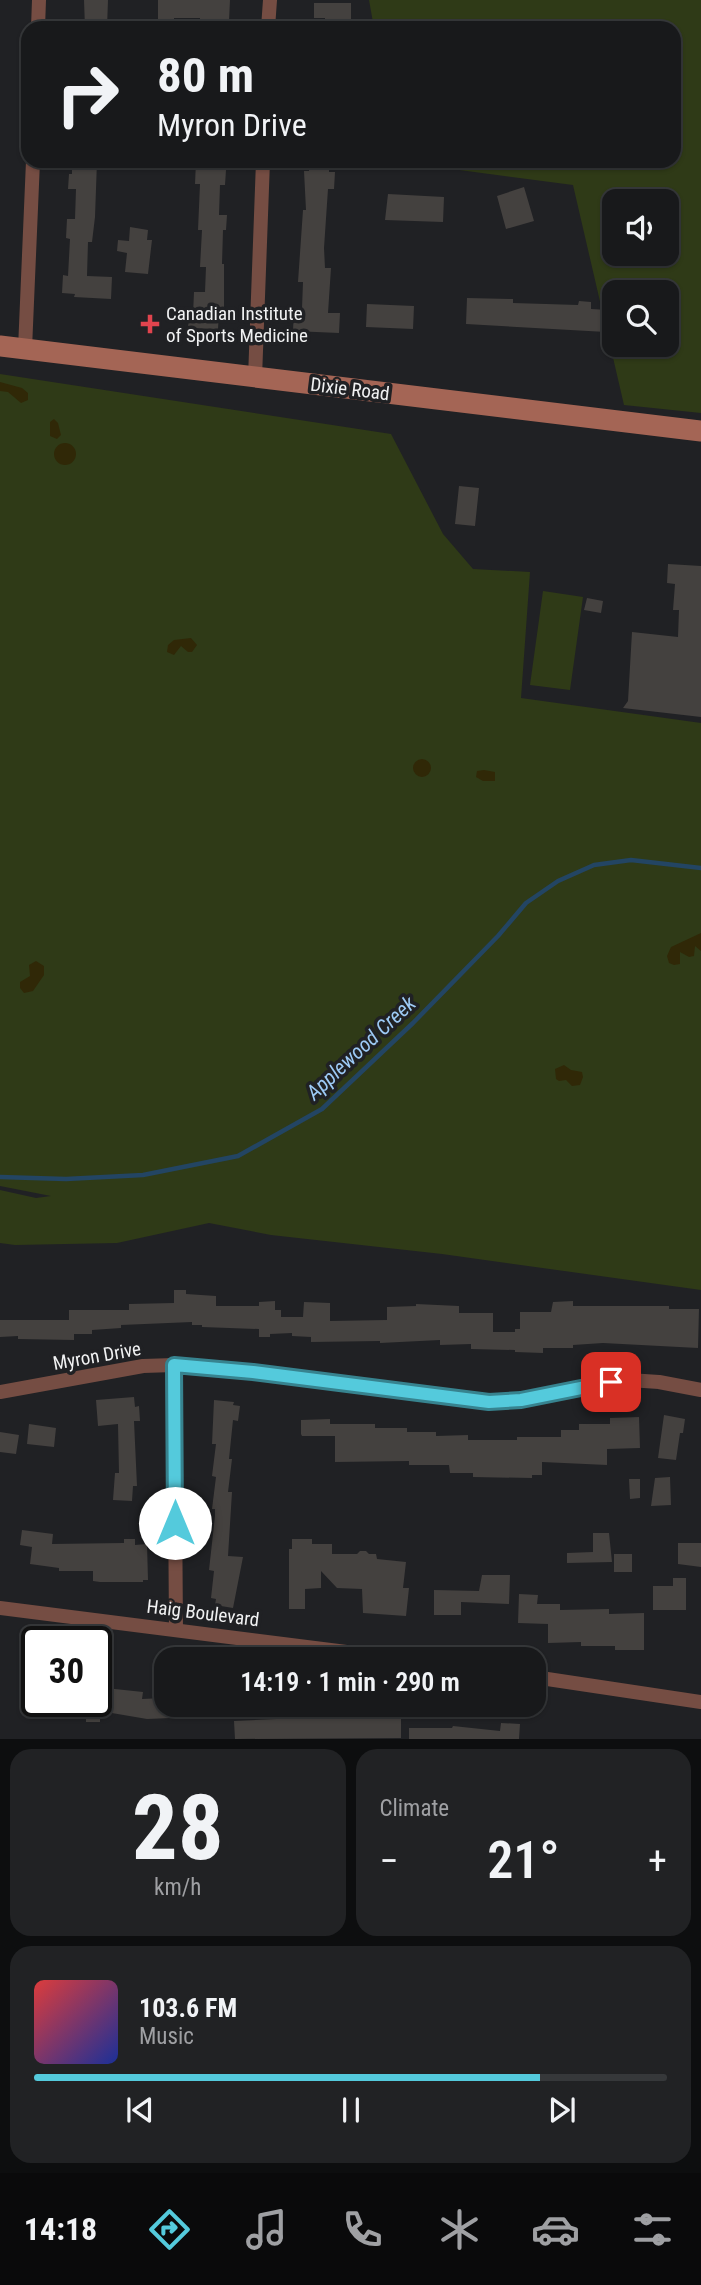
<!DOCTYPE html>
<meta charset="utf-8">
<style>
body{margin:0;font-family:"Roboto Condensed",sans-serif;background:#212224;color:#f1f3f6;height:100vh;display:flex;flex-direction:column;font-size:26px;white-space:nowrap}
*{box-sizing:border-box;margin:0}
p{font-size:23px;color:#9fa0a3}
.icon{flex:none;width:38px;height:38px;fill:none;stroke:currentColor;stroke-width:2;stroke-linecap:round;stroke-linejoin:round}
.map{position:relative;height:1739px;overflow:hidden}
.sheet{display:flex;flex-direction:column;gap:10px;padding:10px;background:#0d0e0f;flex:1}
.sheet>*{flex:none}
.banner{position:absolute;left:21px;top:21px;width:660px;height:147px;border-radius:21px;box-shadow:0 2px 5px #0004,0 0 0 2px #36383a;background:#18191b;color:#f1f3f6;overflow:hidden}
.buttons{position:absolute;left:602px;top:189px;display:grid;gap:14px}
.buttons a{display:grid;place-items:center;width:77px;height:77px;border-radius:14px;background:#18191b;box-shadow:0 2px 5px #0004,0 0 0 2px #36383a;font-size:35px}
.speed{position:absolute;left:21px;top:1626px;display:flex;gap:14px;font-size:35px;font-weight:700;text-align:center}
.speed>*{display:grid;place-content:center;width:91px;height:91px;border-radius:50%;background:#18191b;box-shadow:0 2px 5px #0004,0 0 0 2px #36383a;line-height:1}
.speed .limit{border:4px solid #111;border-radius:10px;background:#fff;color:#111}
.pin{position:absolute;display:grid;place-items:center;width:60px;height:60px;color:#fff;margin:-30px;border-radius:14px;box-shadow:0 4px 10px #0006}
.me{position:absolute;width:77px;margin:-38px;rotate:0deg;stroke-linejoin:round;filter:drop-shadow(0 0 5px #0008)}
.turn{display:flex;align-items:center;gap:24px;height:147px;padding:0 21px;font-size:32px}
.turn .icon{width:91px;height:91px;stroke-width:2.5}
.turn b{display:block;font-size:49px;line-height:60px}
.big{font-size:52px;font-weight:600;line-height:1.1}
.sheet .widget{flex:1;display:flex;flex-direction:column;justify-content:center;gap:10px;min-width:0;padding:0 24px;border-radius:21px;background:#212224}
.sheet .dial{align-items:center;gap:0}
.dial b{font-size:91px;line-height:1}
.song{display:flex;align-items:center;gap:21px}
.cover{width:84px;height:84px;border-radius:10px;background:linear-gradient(135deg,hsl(0 70% 55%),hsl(230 70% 35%))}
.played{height:7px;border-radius:4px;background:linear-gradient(90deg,#54cadc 80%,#36383a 80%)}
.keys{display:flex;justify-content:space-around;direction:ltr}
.heat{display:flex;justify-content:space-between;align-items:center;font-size:38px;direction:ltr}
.sheet .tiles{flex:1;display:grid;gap:10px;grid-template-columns:1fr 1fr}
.widget:last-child{grid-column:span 2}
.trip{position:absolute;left:154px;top:1647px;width:392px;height:70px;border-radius:21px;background:#18191b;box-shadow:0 2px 5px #0004,0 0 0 2px #36383a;font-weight:600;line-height:70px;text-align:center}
.dock{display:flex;height:112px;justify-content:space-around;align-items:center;background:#0a0a0b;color:#9fa0a3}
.dock .icon{width:49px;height:49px}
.dock .on{color:#54cadc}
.dock b{font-size:32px;color:#f1f3f6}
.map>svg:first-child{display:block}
</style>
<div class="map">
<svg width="701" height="1739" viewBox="0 0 701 1739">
<rect width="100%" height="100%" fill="#202124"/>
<path fill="#2f3a17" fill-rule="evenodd" d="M 369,0 L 701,0 L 701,413 L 624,405 L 573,185 L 392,161 L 674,161 L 674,28 L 374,28 ZM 614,201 L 667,201 L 667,254 L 614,254 ZM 614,292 L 667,292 L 667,345 L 614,345 Z
M 0,374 L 391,434 L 443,534 L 473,569 L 530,572 L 521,698 L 701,723 L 701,1290 L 442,1254 L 271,1235 L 209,1223 L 117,1243 L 15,1245 L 0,1243 L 0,1190 L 36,1198 L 51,1196 L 0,1186 Z
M 543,591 L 583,597 L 570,690 L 530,685 Z"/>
<path fill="#302807" d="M 0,382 L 22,388 L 28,393 L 28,400 L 21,403 L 8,392 L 0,391 Z
M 54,419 L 58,423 L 61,435 L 57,439 L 50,436 L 50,422 Z
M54 454a11 11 0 1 1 22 0a11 11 0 1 1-22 0Z
M 191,638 L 197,645 L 192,652 L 188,652 L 181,646 L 174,655 L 167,652 L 168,645 L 174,640 Z
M413 768a9 9 0 1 1 18 0a9 9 0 1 1-18 0Z
M 484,770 L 495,772 L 495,781 L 483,781 L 476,777 L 477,771 Z
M 701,933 L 701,951 L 695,946 L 694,956 L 689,957 L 680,952 L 680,964 L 674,965 L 669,963 L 667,956 L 671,947 Z
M 36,961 L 44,966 L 44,975 L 33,991 L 24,993 L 20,988 L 20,982 L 30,976 L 29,965 Z
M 564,1065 L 571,1070 L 582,1072 L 583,1077 L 580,1085 L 572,1086 L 566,1080 L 559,1081 L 556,1079 L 555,1069 Z"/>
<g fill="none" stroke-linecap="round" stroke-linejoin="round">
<path stroke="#234563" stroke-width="4.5" d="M 0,1177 L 66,1179 L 143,1175 L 238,1156 L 322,1109 L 413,1023 L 498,936 L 526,903 L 558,881 L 594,865 L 631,860 L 701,868"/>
</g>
<path fill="#44413f" d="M 84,0 L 108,0 L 107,28 L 85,28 Z
M 158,0 L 230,0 L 229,21 L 227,21 L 226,28 L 206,28 L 206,22 L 200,22 L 200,18 L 174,18 L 174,24 L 158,23 Z
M 314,3 L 351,3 L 351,28 L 325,28 L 325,18 L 314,18 Z
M 72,161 L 97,161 L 95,217 L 92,242 L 88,242 L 87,276 L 112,277 L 111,299 L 74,297 L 75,294 L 62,293 L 63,275 L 68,276 L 70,239 L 66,238 L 67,219 L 75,219 L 76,189 L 68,189 L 69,174 L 72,174 Z
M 196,161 L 224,161 L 223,170 L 226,170 L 225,185 L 220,185 L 219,215 L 227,215 L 226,230 L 223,230 L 222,264 L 224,264 L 224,311 L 219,311 L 218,329 L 188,328 L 189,315 L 193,315 L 194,292 L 205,292 L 206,267 L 200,267 L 202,230 L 198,230 L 200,184 L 195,184 Z
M 309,161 L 329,161 L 329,172 L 335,172 L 334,189 L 328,189 L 324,248 L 325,268 L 331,268 L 328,313 L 340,313 L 339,333 L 293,331 L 294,307 L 302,308 L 303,282 L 298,282 L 303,210 L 306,210 L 304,171 L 309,171 Z
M 524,187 L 534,221 L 506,229 L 497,196 Z
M 388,194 L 444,197 L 443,222 L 385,220 Z
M 130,227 L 148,230 L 147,240 L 152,240 L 148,274 L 125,272 L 127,253 L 117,251 L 118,240 L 129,241 Z
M 467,298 L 513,299 L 513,303 L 578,305 L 579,301 L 591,302 L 591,309 L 608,310 L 606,332 L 466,324 Z
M 367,304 L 414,306 L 413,329 L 366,327 Z
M 459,486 L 479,488 L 475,526 L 455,524 Z
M 668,564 L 701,566 L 701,717 L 623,708 L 628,701 L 632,632 L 678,637 L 679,610 L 673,610 L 675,584 L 667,583 Z
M 587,598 L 603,601 L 601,613 L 584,610 Z
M 174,1290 L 186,1290 L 186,1294 L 216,1296 L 216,1306 L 259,1306 L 259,1302 L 275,1301 L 275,1310 L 281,1310 L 281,1317 L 303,1317 L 304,1302 L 330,1303 L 330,1321 L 387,1320 L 387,1307 L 416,1306 L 416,1304 L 459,1306 L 459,1313 L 493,1313 L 493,1332 L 515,1332 L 515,1329 L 520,1329 L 520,1312 L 551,1312 L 553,1302 L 573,1301 L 573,1306 L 669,1306 L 669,1309 L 699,1309 L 698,1348 L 603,1343 L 573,1345 L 573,1348 L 543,1348 L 543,1353 L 515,1352 L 515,1350 L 471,1349 L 471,1344 L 440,1345 L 440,1340 L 380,1343 L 380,1341 L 311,1342 L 311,1337 L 292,1336 L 292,1333 L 270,1334 L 270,1337 L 259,1337 L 259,1329 L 202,1327 L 202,1325 L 192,1325 L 192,1322 L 121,1325 L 121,1328 L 92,1330 L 92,1334 L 74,1334 L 74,1340 L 18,1339 L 18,1336 L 0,1337 L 0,1320 L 69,1320 L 69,1310 L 129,1310 L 129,1304 L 174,1303 Z
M 134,1397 L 135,1407 L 139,1406 L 140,1421 L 134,1421 L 137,1486 L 133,1486 L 132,1501 L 113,1500 L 115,1473 L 119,1473 L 118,1424 L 98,1426 L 96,1400 Z
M 214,1400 L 234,1402 L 233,1405 L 240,1406 L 238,1421 L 233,1420 L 229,1459 L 232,1459 L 228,1492 L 232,1492 L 228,1556 L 243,1557 L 233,1608 L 215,1605 L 216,1599 L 211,1598 L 214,1571 L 209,1570 L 215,1516 L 215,1509 L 212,1509 L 216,1477 L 212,1476 L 216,1444 L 212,1444 Z
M 664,1415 L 685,1419 L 683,1433 L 680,1433 L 676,1460 L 658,1458 Z
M 639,1417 L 640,1448 L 607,1449 L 607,1465 L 542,1462 L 542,1475 L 532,1475 L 532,1478 L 473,1477 L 473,1473 L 450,1473 L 449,1465 L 409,1465 L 409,1461 L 335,1462 L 335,1436 L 302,1436 L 301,1434 L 301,1420 L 330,1419 L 330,1424 L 375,1424 L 375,1428 L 407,1428 L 407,1432 L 436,1432 L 436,1436 L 468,1435 L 468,1440 L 517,1440 L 517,1437 L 561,1437 L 561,1430 L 579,1430 L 579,1424 L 610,1424 L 610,1418 Z
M 29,1424 L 56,1428 L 54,1447 L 27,1444 Z
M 0,1432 L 19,1435 L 16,1454 L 0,1452 Z
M 670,1477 L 671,1505 L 651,1506 L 655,1478 Z
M 629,1479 L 640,1479 L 640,1498 L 630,1499 Z
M 22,1530 L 53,1534 L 52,1544 L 124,1543 L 124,1539 L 135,1539 L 135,1545 L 147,1544 L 148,1580 L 143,1580 L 143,1582 L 100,1582 L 93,1581 L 93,1571 L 59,1571 L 59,1568 L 30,1564 L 32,1547 L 20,1545 Z
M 593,1533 L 609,1533 L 612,1562 L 567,1563 L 567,1553 L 593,1552 Z
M 292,1539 L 312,1539 L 312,1544 L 332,1544 L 332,1554 L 357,1554 L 360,1551 L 366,1551 L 369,1554 L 376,1554 L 377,1559 L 406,1562 L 403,1588 L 409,1588 L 406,1616 L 363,1613 L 362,1589 L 337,1588 L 321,1571 L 321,1588 L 305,1589 L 305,1609 L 289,1609 L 289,1549 L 292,1549 Z
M 678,1543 L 701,1543 L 701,1567 L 678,1564 Z
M 614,1554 L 632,1554 L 632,1572 L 614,1572 Z
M 482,1575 L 510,1575 L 509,1604 L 461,1602 L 461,1615 L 434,1615 L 434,1590 L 479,1591 Z
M 673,1578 L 686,1578 L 686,1610 L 653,1610 L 653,1586 L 673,1586 Z
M 519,1594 L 538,1595 L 537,1604 L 560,1604 L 560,1610 L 609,1609 L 609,1614 L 644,1613 L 644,1650 L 615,1650 L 615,1646 L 581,1646 L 581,1642 L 548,1643 L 548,1624 L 518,1623 Z
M 24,1662 L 37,1664 L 37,1688 L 21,1686 Z
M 96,1687 L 143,1692 L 142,1699 L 164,1698 L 166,1699 L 166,1704 L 170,1704 L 171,1718 L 147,1719 L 100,1711 L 100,1722 L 86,1722 L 86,1717 L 30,1717 L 30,1701 L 96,1701 Z
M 362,1704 L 401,1704 L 401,1738 L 235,1739 L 234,1721 L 276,1719 L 276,1709 L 304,1708 L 304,1713 L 362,1712 Z
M 501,1723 L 520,1724 L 519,1739 L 409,1739 L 409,1728 L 452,1728 L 453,1726 L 500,1731 Z"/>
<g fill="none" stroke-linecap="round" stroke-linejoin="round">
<path stroke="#754d43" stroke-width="14" d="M 38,28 L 39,0
M 268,28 L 270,0
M 25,349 L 33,161
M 255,378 L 263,161
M 174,1365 L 176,1629
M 0,1392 L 143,1366 L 174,1365 L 253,1372 L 489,1402 L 521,1400 L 593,1384 L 629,1380 L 659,1382 L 701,1390
M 0,1608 L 402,1659
M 534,1677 L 701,1702"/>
<path stroke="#a46555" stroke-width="21" d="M 0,346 L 701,431"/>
</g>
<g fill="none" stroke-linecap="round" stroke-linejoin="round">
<defs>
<path id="route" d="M 175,1523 L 174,1365 L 253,1372 L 489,1402 L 521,1400 L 611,1382"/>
</defs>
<use href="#route" stroke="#37838f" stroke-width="18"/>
<use href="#route" stroke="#54cadc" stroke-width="12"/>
</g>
<path fill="#e0444e" stroke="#202124" stroke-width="2.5" d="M146.5 313.5h7v7h7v7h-7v7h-7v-7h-7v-7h7z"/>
<g text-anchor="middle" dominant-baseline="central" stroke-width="7" stroke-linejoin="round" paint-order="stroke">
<g font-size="19" fill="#f0f1f2" stroke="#202124" text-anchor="start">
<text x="166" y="313">Canadian Institute<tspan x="166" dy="22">of Sports Medicine</tspan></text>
</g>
<g font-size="19" fill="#f0f1f2" stroke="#202124">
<text transform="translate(350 389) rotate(7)">Dixie Road</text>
<text transform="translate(97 1356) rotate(-10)">Myron Drive</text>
<text transform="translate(203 1613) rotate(7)">Haig Boulevard</text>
</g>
<g font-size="21" font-style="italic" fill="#9dcaf5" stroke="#202124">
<text transform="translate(361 1048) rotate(-43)">Applewood Creek</text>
</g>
</g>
</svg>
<div class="buttons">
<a><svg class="icon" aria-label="sound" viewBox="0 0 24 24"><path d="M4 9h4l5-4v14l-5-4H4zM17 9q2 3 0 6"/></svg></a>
<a><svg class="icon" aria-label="search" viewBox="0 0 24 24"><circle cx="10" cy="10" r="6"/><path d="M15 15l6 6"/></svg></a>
</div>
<div class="speed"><div class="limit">30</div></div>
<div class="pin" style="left:611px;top:1382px;background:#d93025"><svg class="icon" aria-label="arrive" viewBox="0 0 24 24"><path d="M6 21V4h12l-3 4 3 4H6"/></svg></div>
<svg class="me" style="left:175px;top:1523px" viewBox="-20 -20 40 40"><circle r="19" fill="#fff"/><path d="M0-13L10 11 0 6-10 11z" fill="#54cadc"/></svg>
<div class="trip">14:19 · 1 min · 290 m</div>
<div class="banner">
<div class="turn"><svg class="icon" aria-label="right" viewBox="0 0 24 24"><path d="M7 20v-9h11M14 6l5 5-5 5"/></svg><div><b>80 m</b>Myron Drive</div></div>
</div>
</div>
<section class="sheet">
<div class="tiles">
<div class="widget dial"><b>28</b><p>km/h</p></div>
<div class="widget"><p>Climate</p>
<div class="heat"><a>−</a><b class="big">21°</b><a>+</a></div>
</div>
<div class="widget">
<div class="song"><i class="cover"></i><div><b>103.6 FM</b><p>Music</p></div></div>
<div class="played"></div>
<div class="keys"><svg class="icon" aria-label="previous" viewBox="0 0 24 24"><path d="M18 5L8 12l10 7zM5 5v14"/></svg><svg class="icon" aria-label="pause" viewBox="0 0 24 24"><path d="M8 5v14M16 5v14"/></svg><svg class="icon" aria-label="next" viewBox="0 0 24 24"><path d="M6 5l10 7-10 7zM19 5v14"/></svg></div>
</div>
</div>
</section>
<nav class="dock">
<b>14:18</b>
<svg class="icon on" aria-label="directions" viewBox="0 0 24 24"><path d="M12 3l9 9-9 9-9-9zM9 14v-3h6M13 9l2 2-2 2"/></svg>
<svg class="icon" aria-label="music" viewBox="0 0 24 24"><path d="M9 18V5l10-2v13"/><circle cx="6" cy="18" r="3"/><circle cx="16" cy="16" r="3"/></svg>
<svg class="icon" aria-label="phone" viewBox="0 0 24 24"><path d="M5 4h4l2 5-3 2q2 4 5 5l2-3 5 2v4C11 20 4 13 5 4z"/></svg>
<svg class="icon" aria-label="climate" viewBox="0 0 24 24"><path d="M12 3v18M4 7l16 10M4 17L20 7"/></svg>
<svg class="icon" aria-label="car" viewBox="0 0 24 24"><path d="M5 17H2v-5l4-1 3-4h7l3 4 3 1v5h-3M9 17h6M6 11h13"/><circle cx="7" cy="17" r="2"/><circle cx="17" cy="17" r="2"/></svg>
<svg class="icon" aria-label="filters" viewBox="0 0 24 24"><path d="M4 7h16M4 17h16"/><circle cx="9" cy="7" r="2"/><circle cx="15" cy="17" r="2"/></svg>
</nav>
